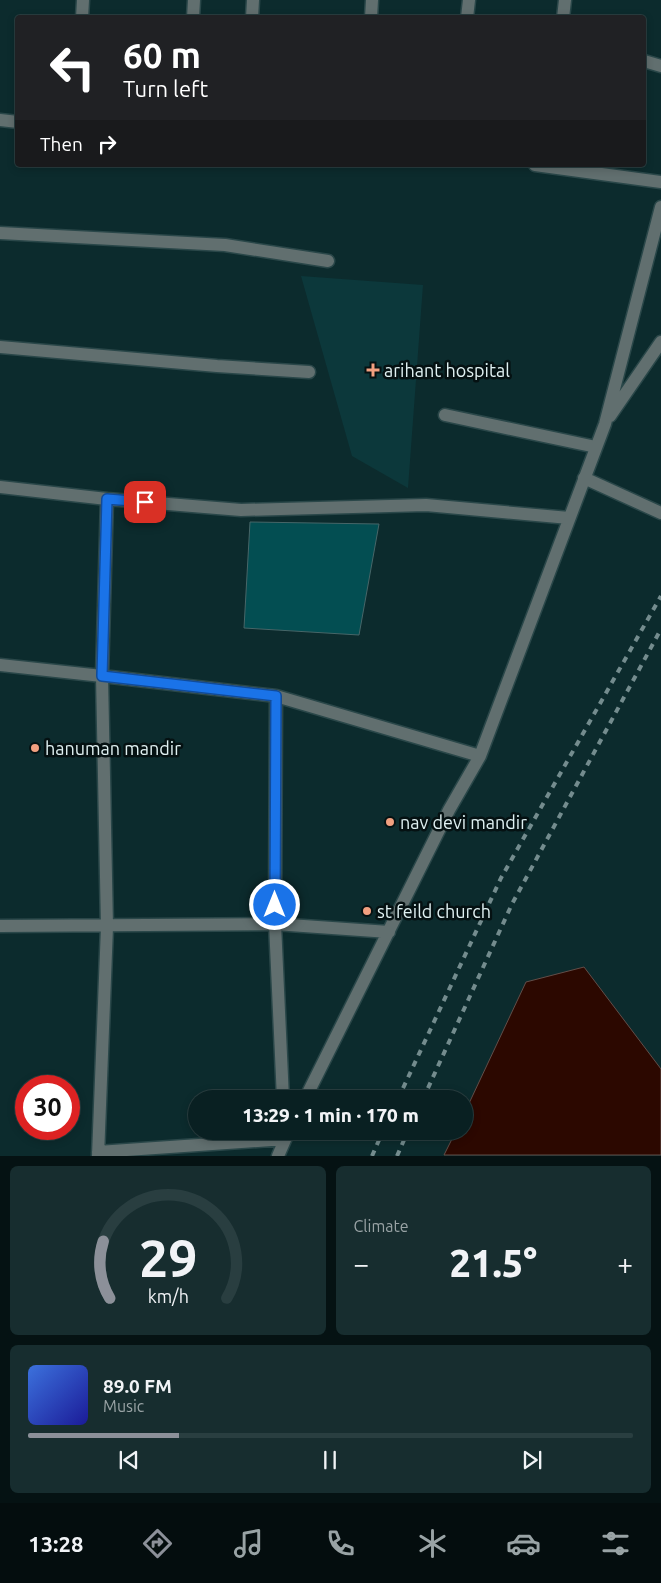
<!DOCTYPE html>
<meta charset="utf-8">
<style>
body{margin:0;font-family:Ubuntu,sans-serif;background:#172d2f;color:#f1f3f6;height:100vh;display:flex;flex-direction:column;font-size:19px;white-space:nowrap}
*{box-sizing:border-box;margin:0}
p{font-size:16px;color:#99a3a5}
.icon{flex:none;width:28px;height:28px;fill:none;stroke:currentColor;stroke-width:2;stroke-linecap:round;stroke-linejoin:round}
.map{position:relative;height:1156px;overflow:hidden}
.details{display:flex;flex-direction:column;gap:10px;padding:10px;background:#051213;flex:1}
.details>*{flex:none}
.guide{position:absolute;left:15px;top:15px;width:631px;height:152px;border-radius:5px;box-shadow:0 2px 8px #0003,0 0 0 1px #293e40;background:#202124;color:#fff;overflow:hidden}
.speed{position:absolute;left:15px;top:1075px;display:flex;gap:10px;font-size:25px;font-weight:700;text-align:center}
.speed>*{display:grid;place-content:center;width:65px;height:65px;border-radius:50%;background:#092022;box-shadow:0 2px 8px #0003,0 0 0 1px #293e40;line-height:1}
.speed .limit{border:8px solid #d22;background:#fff;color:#111}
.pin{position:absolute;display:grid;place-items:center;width:42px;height:42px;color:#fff;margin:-21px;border-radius:10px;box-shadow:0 2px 8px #0006}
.me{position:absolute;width:55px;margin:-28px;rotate:0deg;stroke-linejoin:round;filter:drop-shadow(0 0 4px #0008)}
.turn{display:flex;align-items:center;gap:18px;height:105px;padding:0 25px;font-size:22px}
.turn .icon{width:65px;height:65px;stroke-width:2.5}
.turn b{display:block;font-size:35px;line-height:42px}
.then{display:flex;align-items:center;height:48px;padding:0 25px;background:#0003;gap:10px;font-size:19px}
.big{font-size:38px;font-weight:800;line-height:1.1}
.details .card{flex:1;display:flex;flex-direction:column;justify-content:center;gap:8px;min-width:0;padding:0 18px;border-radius:8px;background:#172d2f}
.details .dial{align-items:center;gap:0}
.dial svg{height:130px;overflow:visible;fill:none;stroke:#293e40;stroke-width:7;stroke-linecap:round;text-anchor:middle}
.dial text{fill:#f1f3f6;stroke:none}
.song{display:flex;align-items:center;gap:15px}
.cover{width:60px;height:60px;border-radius:8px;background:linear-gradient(135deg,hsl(220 70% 55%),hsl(240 70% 35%))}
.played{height:5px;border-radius:2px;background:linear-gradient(90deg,#8c9099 25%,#293e40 25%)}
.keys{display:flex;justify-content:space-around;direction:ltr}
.heat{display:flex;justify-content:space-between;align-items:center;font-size:28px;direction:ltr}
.details .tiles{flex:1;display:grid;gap:10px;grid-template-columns:1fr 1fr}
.card:last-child{grid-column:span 2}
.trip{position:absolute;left:188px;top:1090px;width:285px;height:50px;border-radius:25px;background:#092022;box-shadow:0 2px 8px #0003,0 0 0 1px #293e40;font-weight:800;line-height:50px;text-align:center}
.tab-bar{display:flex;height:80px;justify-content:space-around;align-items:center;background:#040d0e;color:#99a3a5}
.tab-bar .icon{width:35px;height:35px}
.tab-bar .active{color:#8c9099}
.tab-bar b{font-size:22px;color:#f1f3f6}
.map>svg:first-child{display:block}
</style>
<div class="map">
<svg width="661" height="1156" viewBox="0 0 661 1156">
<rect width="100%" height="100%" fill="#0c2b2d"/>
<path fill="#0c383b" d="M 301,276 L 423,285 L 408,488 L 352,456 Z"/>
<path fill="#2c0800" stroke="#624e49" d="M 584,967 L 661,1069 L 661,1155 L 444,1155 L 456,1131 L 464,1131 L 464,1114 L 526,982 Z"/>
<path fill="#034e52" stroke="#476668" d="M 250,522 L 379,524 L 359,635 L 244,628 Z"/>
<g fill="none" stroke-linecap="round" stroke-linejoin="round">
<defs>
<path id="minor" d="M 82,18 L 83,0
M 193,18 L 194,0
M 252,18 L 253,0
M 371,18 L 372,0
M 467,18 L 469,0
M 563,18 L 565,0
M 644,61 L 661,66
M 0,120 L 18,122
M 535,165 L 661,182
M 0,233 L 225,245 L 328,261
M 0,347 L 217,366 L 309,372
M 445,415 L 596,447
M 610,416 L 661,342
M 584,478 L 661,513
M 0,487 L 107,499 L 102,676 L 276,696 L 480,756
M 107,499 L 241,510 L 426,505 L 569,518
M 0,665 L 102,676 L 107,927 L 98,1156
M 276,696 L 275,924 L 283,1099
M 0,926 L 275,924 L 389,932
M 305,1099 L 449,810 L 480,756 L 605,424 L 661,207
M 98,1152 L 285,1139 L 284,1131
M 278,1156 L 288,1133"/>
</defs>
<use href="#minor" stroke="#2a4749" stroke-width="15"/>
<use href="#minor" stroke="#616f6f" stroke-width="12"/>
<path stroke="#748c8e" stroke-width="4" stroke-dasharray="6 6" stroke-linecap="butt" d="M 398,1099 L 501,878 L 661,596
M 423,1099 L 512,904 L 661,629
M 372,1156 L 383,1131
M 397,1156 L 408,1131"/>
</g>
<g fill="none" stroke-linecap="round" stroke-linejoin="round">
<defs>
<path id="route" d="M 145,502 L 107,499 L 102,676 L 276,696 L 275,905"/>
</defs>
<use href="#route" stroke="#114b97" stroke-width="12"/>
<use href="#route" stroke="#1a73e8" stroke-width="9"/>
</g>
<g fill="#f2a080" stroke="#051112" stroke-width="2">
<path d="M370.5 362.5h5v5h5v5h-5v5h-5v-5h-5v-5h5z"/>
<circle cx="35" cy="748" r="5"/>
<circle cx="390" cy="822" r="5"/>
<circle cx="367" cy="911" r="5"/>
</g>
<g text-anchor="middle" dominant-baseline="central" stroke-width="5" stroke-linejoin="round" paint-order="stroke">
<g font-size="18" fill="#e0f1f2" stroke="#051112" text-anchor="start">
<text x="384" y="370">arihant hospital</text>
<text x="45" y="748">hanuman mandir</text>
<text x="400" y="822">nav devi mandir</text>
<text x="377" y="911">st feild church</text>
</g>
</g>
</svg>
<div class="speed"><div class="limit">30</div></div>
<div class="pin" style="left:145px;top:502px;background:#d93025"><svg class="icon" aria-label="arrive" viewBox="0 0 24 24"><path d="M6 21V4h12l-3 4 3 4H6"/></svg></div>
<svg class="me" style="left:275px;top:905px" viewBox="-20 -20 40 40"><circle r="17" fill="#1a73e8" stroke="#fff" stroke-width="3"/><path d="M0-11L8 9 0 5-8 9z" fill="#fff"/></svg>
<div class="trip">13:29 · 1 min · 170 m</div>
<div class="guide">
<div class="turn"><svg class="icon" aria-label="left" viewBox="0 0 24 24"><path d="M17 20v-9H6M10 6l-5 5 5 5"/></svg><div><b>60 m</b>Turn left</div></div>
<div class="then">Then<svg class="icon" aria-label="right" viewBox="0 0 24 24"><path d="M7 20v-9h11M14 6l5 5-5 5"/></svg></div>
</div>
</div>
<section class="details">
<div class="tiles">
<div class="card dial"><svg viewBox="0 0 100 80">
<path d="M14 69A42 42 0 1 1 86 69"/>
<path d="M14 69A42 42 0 0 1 10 34" stroke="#8c9099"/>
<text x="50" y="56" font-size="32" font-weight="700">29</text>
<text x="50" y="72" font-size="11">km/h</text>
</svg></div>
<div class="card"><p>Climate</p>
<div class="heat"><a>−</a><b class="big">21.5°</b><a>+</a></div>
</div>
<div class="card">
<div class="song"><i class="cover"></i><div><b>89.0 FM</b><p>Music</p></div></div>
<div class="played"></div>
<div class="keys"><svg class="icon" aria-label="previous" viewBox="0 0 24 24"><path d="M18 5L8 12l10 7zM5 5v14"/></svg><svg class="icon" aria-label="pause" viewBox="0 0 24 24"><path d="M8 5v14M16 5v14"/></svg><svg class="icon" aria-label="next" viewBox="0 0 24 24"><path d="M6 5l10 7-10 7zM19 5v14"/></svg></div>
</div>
</div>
</section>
<nav class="tab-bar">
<b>13:28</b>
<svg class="icon active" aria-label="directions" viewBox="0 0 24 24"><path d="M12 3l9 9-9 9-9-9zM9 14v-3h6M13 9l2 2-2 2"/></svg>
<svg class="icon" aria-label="music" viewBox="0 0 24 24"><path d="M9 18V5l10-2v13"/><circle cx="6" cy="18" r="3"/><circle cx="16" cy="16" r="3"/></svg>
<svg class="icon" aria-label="phone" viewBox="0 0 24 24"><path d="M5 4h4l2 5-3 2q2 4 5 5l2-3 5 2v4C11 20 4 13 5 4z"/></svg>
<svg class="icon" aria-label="climate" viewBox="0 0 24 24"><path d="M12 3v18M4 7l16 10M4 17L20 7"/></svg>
<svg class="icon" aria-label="car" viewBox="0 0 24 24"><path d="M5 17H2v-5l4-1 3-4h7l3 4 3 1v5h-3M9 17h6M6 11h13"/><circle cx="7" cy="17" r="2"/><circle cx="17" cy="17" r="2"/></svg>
<svg class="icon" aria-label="filters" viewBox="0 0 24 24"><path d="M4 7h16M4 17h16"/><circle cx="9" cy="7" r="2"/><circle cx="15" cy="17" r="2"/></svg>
</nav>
